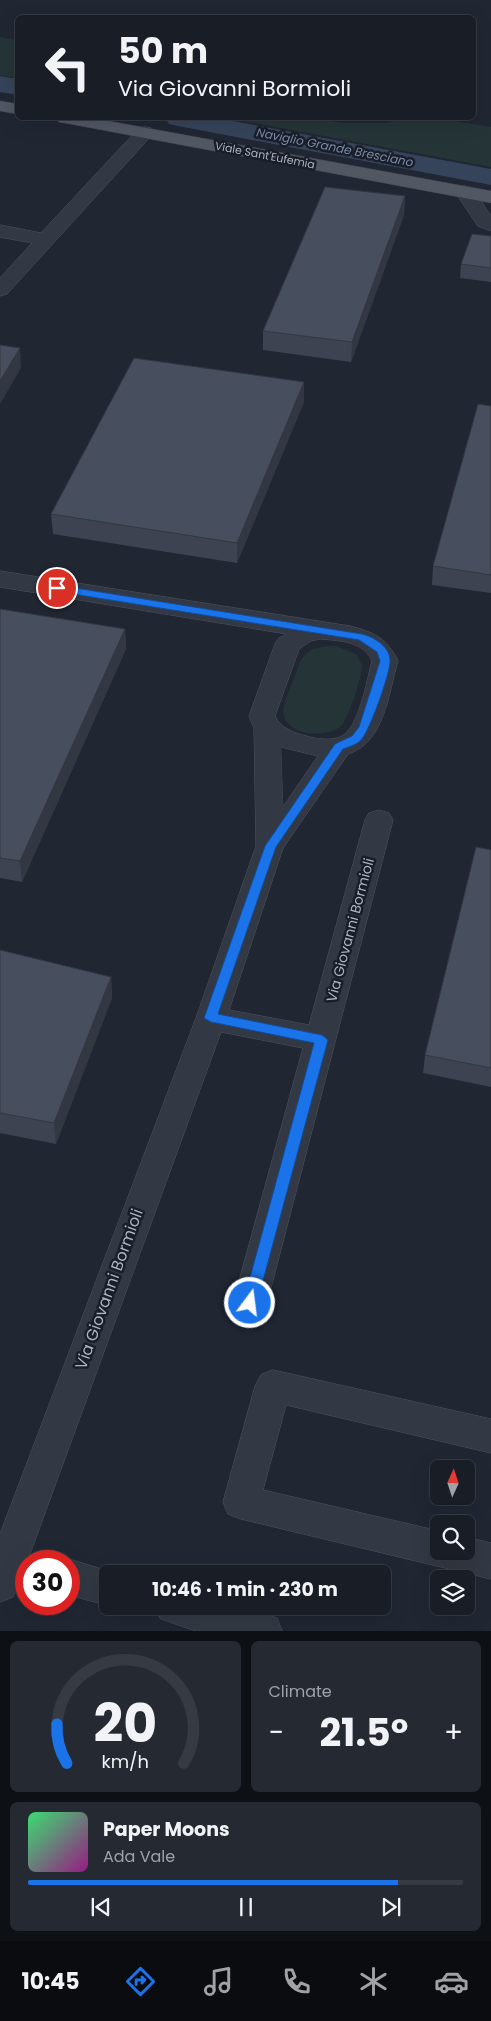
<!DOCTYPE html>
<meta charset="utf-8">
<style>
body{margin:0;font-family:Poppins,sans-serif;background:#252a32;color:#f1f3f6;height:100vh;display:flex;flex-direction:column;font-size:19px;white-space:nowrap}
*{box-sizing:border-box;margin:0}
p{font-size:16px;color:#9fa2a7}
.icon{flex:none;width:28px;height:28px;fill:none;stroke:currentColor;stroke-width:2;stroke-linecap:round;stroke-linejoin:round}
.map{position:relative;height:1631px;overflow:hidden}
.drawer{display:flex;flex-direction:column;gap:10px;padding:10px;background:#0d1015;flex:1}
.drawer>*{flex:none}
.banner{position:absolute;left:15px;top:15px;width:461px;height:105px;border-radius:8px;box-shadow:0 5px 20px #0002,0 0 0 1px #363b43;background:#181d26;color:#f1f3f6;overflow:hidden}
.needle{width:32px;rotate:3deg}
.tools{position:absolute;left:430px;top:1460px;display:grid;gap:10px}
.tools a{display:grid;place-items:center;width:45px;height:45px;border-radius:8px;background:#181d26;box-shadow:0 5px 20px #0002,0 0 0 1px #363b43;font-size:25px}
.speed{position:absolute;left:15px;top:1550px;display:flex;gap:10px;font-size:25px;font-weight:700;text-align:center}
.speed>*{display:grid;place-content:center;width:65px;height:65px;border-radius:50%;background:#181d26;box-shadow:0 5px 20px #0002,0 0 0 1px #363b43;line-height:1}
.speed .limit{border:8px solid #d22;background:#fff;color:#111}
.pin{position:absolute;display:grid;place-items:center;width:42px;height:42px;color:#fff;margin:-21px;border:2px solid #fff;border-radius:50%;box-shadow:0 1px 5px #0007}
.me{position:absolute;width:55px;margin:-28px;rotate:15deg;stroke-linejoin:round;filter:drop-shadow(0 0 4px #0008)}
.turn{display:flex;align-items:center;gap:18px;height:105px;padding:0 20px;font-size:22px}
.turn .icon{width:65px;height:65px;stroke-width:2.5}
.turn b{display:block;font-size:35px;line-height:42px}
.big{font-size:38px;font-weight:700;line-height:1.1}
.drawer .card{flex:1;display:flex;flex-direction:column;justify-content:center;gap:8px;min-width:0;padding:0 18px;border-radius:8px;background:#252a32}
.drawer .dial{align-items:center;gap:0}
.dial svg{height:130px;overflow:visible;fill:none;stroke:#363b43;stroke-width:7;stroke-linecap:round;text-anchor:middle}
.dial text{fill:#f1f3f6;stroke:none}
.song{display:flex;align-items:center;gap:15px}
.cover{width:60px;height:60px;border-radius:8px;background:linear-gradient(135deg,hsl(140 70% 55%),hsl(310 70% 35%))}
.played{height:5px;border-radius:2px;background:linear-gradient(90deg,#1a73e8 85%,#363b43 85%)}
.keys{display:flex;justify-content:space-around;direction:ltr}
.heat{display:flex;justify-content:space-between;align-items:center;font-size:28px;direction:ltr}
.drawer .tiles{flex:1;display:grid;gap:10px;grid-template-columns:1fr 1fr}
.card:last-child{grid-column:span 2}
.trip{position:absolute;left:99px;top:1565px;width:292px;height:50px;border-radius:8px;background:#181d26;box-shadow:0 5px 20px #0002,0 0 0 1px #363b43;font-weight:700;line-height:50px;text-align:center}
.tab-bar{display:flex;height:80px;justify-content:space-around;align-items:center;background:#0a0c0f;color:#9fa2a7}
.tab-bar .icon{width:35px;height:35px}
.tab-bar .on{color:#1a73e8}
.tab-bar b{font-size:22px;color:#f1f3f6}
.map>svg:first-child{display:block}
</style>
<div class="map">
<svg width="491" height="1631" viewBox="0 0 491 1631">
<rect width="100%" height="100%" fill="#202733"/>
<path fill="#253537" d="M 0,37 L 17,40 L 17,78 L 0,75 Z
M 227,118 L 312,118 L 342,123 L 388,123 L 403,118 L 437,118 L 491,127 L 491,167 Z
M 336,646 L 356,654 L 362,665 C 362,676 349,718 341,726 C 328,738 290,737 284,716 C 281,704 291,687 295,676 C 303,650 310,647 336,646 Z"/>
<g fill="none" stroke-linecap="round" stroke-linejoin="round">
<path fill="#36445b" fill-rule="evenodd" d="M 0,76 L 18,79 L 18,95 L 0,92 Z
M 165,118 L 217,118 L 491,169 L 491,185 L 178,126 L 169,124 Z"/>
<defs>
<path id="minor" d="M 145,127 L 151,128 L 154,132 L 151,136 L 7,294 L 0,296 L 0,278 L 32,243 L 0,237 L 0,225 L 41,233 L 139,128 Z
M 465,186 L 472,188 L 491,216 L 491,231 L 478,226 L 455,192 L 458,188 Z
M 0,571 L 350,626 C 373,632 387,638 398,661 C 388,694 385,742 348,754 L 283,848 L 229,1010 L 309,1025 L 365,820 L 369,813 L 379,810 L 389,813 L 393,820 L 267,1303 L 262,1314 L 250,1318 L 238,1314 L 233,1303 L 303,1048 L 221,1032 L 19,1584 L 13,1597 L 0,1602 L 0,1534 L 196,1018 L 256,846 L 254,728 L 249,716 L 275,644 L 279,638 L 287,634 L 0,587 ZM 321,639 C 341,641 363,641 372,661 C 367,679 359,730 340,737 C 330,741 316,739 306,736 C 294,733 280,728 275,716 L 299,649 L 311,641 ZM 281,747 L 318,756 L 283,807 Z
M 273,1370 L 491,1419 L 491,1453 L 286,1405 L 263,1490 L 439,1531 L 439,1551 L 466,1551 L 466,1537 L 491,1543 L 491,1579 L 241,1519 L 228,1514 L 223,1502 L 255,1386 L 261,1375 Z
M 69,1559 L 118,1574 L 108,1574 L 109,1606 L 69,1595 L 69,1561 L 63,1561 Z
M 155,1606 L 242,1606 L 277,1618 L 282,1631 L 196,1631 L 161,1619 Z"/>
<path id="major" d="M 0,101 L 18,104 L 18,114 L 0,111 Z
M 56,118 L 92,118 L 491,191 L 491,203 L 65,123 L 59,122 Z"/>
</defs>
<use href="#minor" stroke="#4e545f" stroke-width="1"/>
<use href="#major" stroke="#3d424e" stroke-width="1"/>
<use href="#minor" fill="#333944" fill-rule="evenodd"/>
<use href="#major" fill="#515864" fill-rule="evenodd"/>
</g>
<path fill="#3d4350" d="M 405,196 L 404,215 L 351,362 L 263,350 L 263,331 Z
M 491,236 L 491,282 L 460,278 L 461,264 Z
M 304,402 L 237,563 L 53,534 L 51,514 Z
M 491,406 L 491,593 L 432,585 L 433,566 Z
M 0,609 L 125,629 L 126,649 L 22,882 L 0,878 Z
M 491,850 L 491,1087 L 423,1073 L 425,1055 Z
M 0,950 L 111,977 L 112,998 L 56,1144 L 0,1133 Z"/>
<path fill="#323741" d="M 405,196 L 404,215 L 351,362 L 352,342 Z
M 20,348 L 21,368 L 0,404 L 0,381 Z
M 304,382 L 304,402 L 237,563 L 237,543 Z
M 125,629 L 126,649 L 22,882 L 20,861 Z
M 111,977 L 112,998 L 56,1144 L 54,1123 Z"/>
<path fill="#474e5d" stroke="#323741" d="M 325,187 L 405,196 L 352,342 L 263,331 Z
M 472,234 L 491,236 L 491,268 L 461,264 Z
M 0,345 L 20,348 L 0,381 Z
M 134,358 L 304,382 L 237,543 L 51,514 Z
M 478,404 L 491,406 L 491,575 L 433,566 Z
M 0,609 L 125,629 L 20,861 L 0,858 Z
M 476,847 L 491,850 L 491,1068 L 425,1055 Z
M 0,950 L 111,977 L 54,1123 L 0,1113 Z"/>
<path fill="#1a73e8" stroke="#114b97" d="M 57,585 L 362,634 C 374,637 391,647 390,662 C 390,673 369,734 360,741 C 356,745 348,747 343,749 L 276,847 L 218,1014 L 322,1035 L 328,1040 L 257,1303 L 255,1307 L 250,1309 L 245,1307 L 243,1303 L 314,1043 L 211,1022 L 204,1018 L 265,846 L 335,744 L 352,736 L 359,727 L 380,661 L 377,652 L 359,640 L 54,591 L 54,586 Z"/>
<g text-anchor="middle" dominant-baseline="central" stroke-width="5" stroke-linejoin="round" paint-order="stroke">
<g font-size="11" fill="#adb4c1" stroke="#191e28">
<text transform="translate(265 155) rotate(11)">Viale Sant'Eufemia</text>
</g>
<g font-size="12" font-style="italic" fill="#7789a8" stroke="#191e28">
<text transform="translate(335 147) rotate(11)">Naviglio Grande Bresciano</text>
</g>
<g font-size="14" fill="#adb4c1" stroke="#191e28">
<text transform="translate(350 930) rotate(-75)">Via Giovanni Bormioli</text>
</g>
<g font-size="16" fill="#adb4c1" stroke="#191e28">
<text transform="translate(109 1289) rotate(-70)">Via Giovanni Bormioli</text>
</g>
</g>
</svg>
<div class="tools">
<a><svg class="needle" viewBox="-14 -14 28 28"><path d="M0-13l5 13h-10z" fill="#e53935"/><path d="M0 13l5-13h-10z" fill="#9fa2a7"/></svg></a>
<a><svg class="icon" aria-label="search" viewBox="0 0 24 24"><circle cx="10" cy="10" r="6"/><path d="M15 15l6 6"/></svg></a>
<a><svg class="icon" aria-label="layers" viewBox="0 0 24 24"><path d="M12 4l9 5-9 5-9-5zM3 14l9 5 9-5"/></svg></a>
</div>
<div class="speed"><div class="limit">30</div></div>
<div class="pin" style="left:57px;top:588px;background:#d93025"><svg class="icon" aria-label="arrive" viewBox="0 0 24 24"><path d="M6 21V4h12l-3 4 3 4H6"/></svg></div>
<svg class="me" style="left:250px;top:1303px" viewBox="-20 -20 40 40"><circle r="17" fill="#1a73e8" stroke="#fff" stroke-width="3"/><path d="M0-11L8 9 0 5-8 9z" fill="#fff"/></svg>
<div class="trip">10:46 · 1 min · 230 m</div>
<div class="banner">
<div class="turn"><svg class="icon" aria-label="left" viewBox="0 0 24 24"><path d="M17 20v-9H6M10 6l-5 5 5 5"/></svg><div><b>50 m</b>Via Giovanni Bormioli</div></div>
</div>
</div>
<section class="drawer">
<div class="tiles">
<div class="card dial"><svg viewBox="0 0 100 80">
<path d="M14 69A42 42 0 1 1 86 69"/>
<path d="M14 69A42 42 0 0 1 8 45" stroke="#1a73e8"/>
<text x="50" y="56" font-size="32" font-weight="700">20</text>
<text x="50" y="72" font-size="11">km/h</text>
</svg></div>
<div class="card"><p>Climate</p>
<div class="heat"><a>−</a><b class="big">21.5°</b><a>+</a></div>
</div>
<div class="card">
<div class="song"><i class="cover"></i><div><b>Paper Moons</b><p>Ada Vale</p></div></div>
<div class="played"></div>
<div class="keys"><svg class="icon" aria-label="previous" viewBox="0 0 24 24"><path d="M18 5L8 12l10 7zM5 5v14"/></svg><svg class="icon" aria-label="pause" viewBox="0 0 24 24"><path d="M8 5v14M16 5v14"/></svg><svg class="icon" aria-label="next" viewBox="0 0 24 24"><path d="M6 5l10 7-10 7zM19 5v14"/></svg></div>
</div>
</div>
</section>
<nav class="tab-bar">
<b>10:45</b>
<svg class="icon on" aria-label="directions" viewBox="0 0 24 24"><path d="M12 3l9 9-9 9-9-9zM9 14v-3h6M13 9l2 2-2 2"/></svg>
<svg class="icon" aria-label="music" viewBox="0 0 24 24"><path d="M9 18V5l10-2v13"/><circle cx="6" cy="18" r="3"/><circle cx="16" cy="16" r="3"/></svg>
<svg class="icon" aria-label="phone" viewBox="0 0 24 24"><path d="M5 4h4l2 5-3 2q2 4 5 5l2-3 5 2v4C11 20 4 13 5 4z"/></svg>
<svg class="icon" aria-label="climate" viewBox="0 0 24 24"><path d="M12 3v18M4 7l16 10M4 17L20 7"/></svg>
<svg class="icon" aria-label="car" viewBox="0 0 24 24"><path d="M5 17H2v-5l4-1 3-4h7l3 4 3 1v5h-3M9 17h6M6 11h13"/><circle cx="7" cy="17" r="2"/><circle cx="17" cy="17" r="2"/></svg>
</nav>
